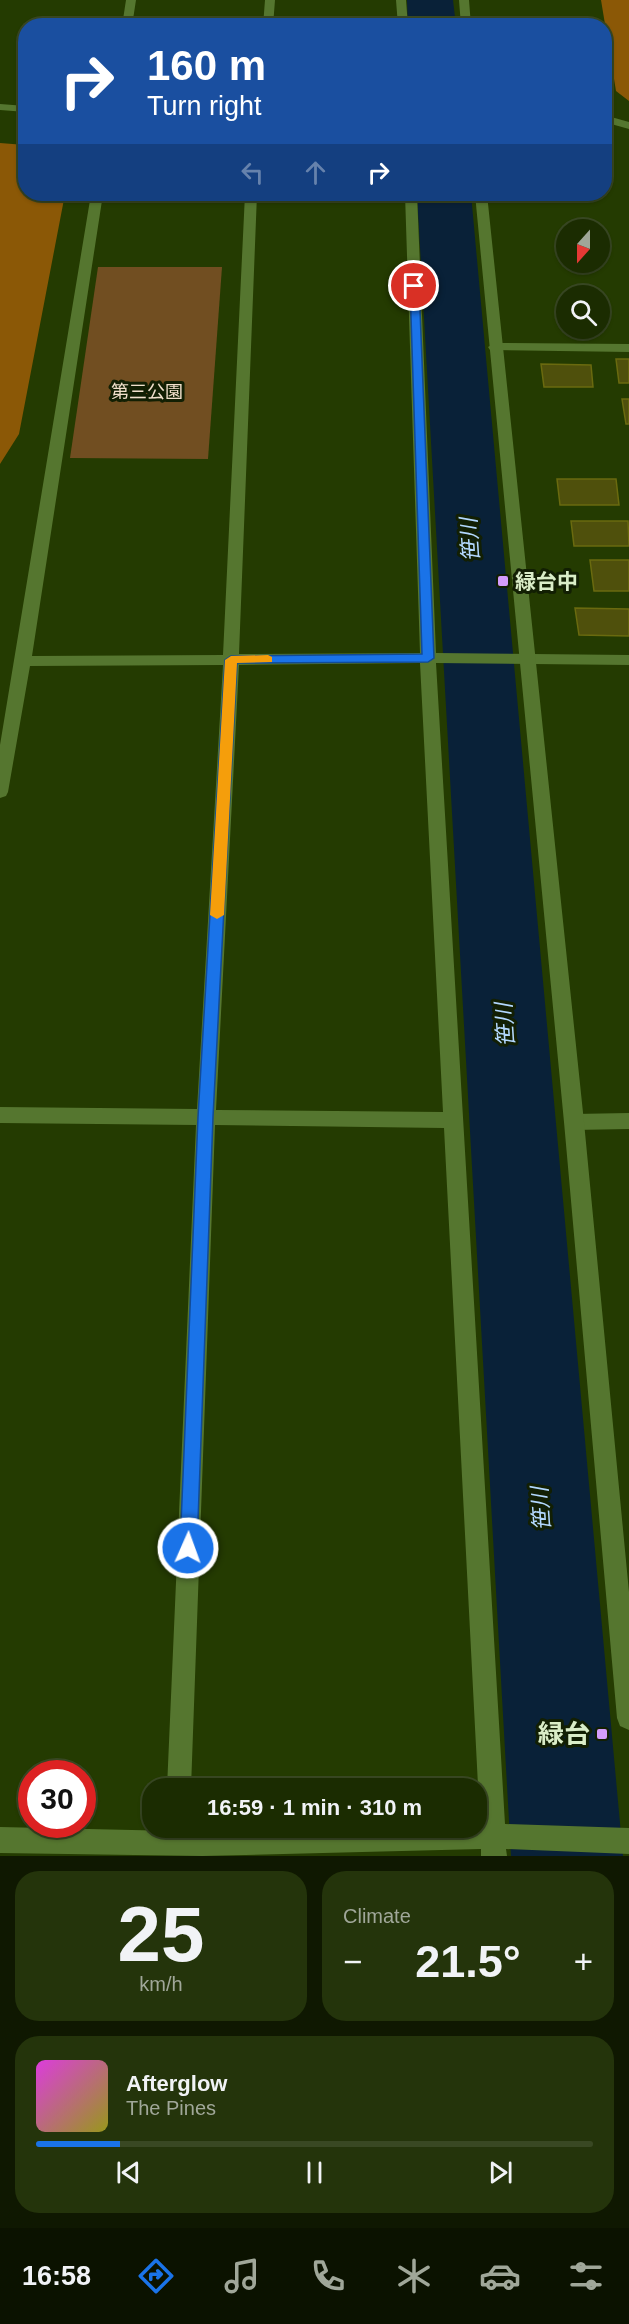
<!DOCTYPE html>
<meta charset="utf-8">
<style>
body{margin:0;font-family:Helvetica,"Noto Sans JP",sans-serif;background:#24340b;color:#f1f3f6;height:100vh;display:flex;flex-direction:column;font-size:22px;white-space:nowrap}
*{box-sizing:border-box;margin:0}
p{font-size:20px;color:#a0a799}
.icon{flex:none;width:33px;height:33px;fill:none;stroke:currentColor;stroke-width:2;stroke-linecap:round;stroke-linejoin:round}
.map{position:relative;height:1856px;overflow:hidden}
.panel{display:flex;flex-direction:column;gap:15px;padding:15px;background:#0f1801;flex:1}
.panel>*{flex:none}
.banner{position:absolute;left:18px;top:18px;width:594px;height:183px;border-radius:24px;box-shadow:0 2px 4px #0004,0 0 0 2px #394823;background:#1a4fa0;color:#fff;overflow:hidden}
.needle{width:39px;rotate:201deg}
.fabs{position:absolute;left:556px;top:219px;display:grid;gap:12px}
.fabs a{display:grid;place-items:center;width:54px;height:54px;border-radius:50%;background:#1b2c01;box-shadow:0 2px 4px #0004,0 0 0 2px #394823;font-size:30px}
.speed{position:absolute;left:18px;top:1760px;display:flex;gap:12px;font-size:30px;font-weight:700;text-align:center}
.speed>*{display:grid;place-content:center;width:78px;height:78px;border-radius:50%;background:#1b2c01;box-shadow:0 2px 4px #0004,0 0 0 2px #394823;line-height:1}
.speed .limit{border:9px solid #d22;background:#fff;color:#111}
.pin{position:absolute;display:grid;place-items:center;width:51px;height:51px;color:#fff;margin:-26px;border:3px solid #fff;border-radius:50%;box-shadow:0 2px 6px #0007}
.me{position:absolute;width:66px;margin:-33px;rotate:2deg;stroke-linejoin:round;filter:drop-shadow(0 0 4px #0008)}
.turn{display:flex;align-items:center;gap:21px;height:126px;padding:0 30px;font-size:27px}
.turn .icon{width:78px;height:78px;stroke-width:2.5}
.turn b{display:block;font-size:42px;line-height:51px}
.lanes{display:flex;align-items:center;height:57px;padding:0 30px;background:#0003;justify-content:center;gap:30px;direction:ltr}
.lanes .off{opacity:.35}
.big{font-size:45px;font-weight:800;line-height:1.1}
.panel .card{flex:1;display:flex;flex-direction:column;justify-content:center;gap:9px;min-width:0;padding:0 21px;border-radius:24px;background:#24340b}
.panel .dial{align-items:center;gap:0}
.dial b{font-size:78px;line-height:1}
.song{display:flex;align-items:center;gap:18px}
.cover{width:72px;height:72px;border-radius:9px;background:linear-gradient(135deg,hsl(300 70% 55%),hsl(60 70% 35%))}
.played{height:6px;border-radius:3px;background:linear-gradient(90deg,#1a73e8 15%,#394823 15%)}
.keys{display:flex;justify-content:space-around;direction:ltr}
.heat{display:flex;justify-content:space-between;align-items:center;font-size:33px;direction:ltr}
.panel .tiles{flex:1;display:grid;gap:15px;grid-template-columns:1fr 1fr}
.card:last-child{grid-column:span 2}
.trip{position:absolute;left:142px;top:1778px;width:345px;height:60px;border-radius:24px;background:#1b2c01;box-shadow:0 2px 4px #0004,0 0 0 2px #394823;font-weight:800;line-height:60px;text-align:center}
.menu{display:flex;height:96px;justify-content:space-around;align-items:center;background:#0b1200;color:#a0a799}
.menu .icon{width:42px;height:42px}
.menu .on{color:#1a73e8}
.menu b{font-size:27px;color:#f1f3f6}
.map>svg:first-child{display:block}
</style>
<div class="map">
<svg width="629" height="1856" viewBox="0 0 629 1856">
<rect width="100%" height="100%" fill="#243b01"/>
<path fill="#714e21" d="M 98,267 L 222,267 L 208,459 L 70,458 Z"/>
<path fill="#8b5806" d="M 601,0 L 629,0 L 629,101 L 616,91 Z
M 0,143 L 25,145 L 26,194 L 65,194 L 19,434 L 0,464 Z"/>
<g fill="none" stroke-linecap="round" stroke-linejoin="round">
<path fill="#092138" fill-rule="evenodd" d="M 407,0 L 453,0 L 456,26 L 408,26 Z
M 417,194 L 471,194 L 623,1856 L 511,1856 Z"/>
</g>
<path fill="#4f500c" stroke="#6a6a0f" stroke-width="1.5" d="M 616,359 L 629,359 L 629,383 L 619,383 Z
M 541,364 L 591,365 L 593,387 L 544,387 Z
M 622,399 L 629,399 L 629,424 L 626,424 Z
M 557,479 L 616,479 L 619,505 L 560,505 Z
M 571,521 L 628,521 L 629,546 L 574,546 Z
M 590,560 L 629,560 L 629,591 L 594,591 Z
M 575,608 L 629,609 L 629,636 L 579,635 Z"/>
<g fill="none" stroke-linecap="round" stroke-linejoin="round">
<path fill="#55762f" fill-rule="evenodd" d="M 126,0 L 136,0 L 132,26 L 122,26 Z
M 265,0 L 275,0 L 273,26 L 263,26 Z
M 396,0 L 406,0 L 408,26 L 398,26 Z
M 0,104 L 26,106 L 26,112 L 0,110 Z
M 604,115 L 629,122 L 629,129 L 604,122 Z
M 91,194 L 103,194 L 32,656 L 223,655 L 245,194 L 257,194 L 239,654 L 420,653 L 405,194 L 417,194 L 436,653 L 629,655 L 629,665 L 436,663 L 505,1824 L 629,1828 L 629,1854 L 506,1849 L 507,1856 L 481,1856 L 481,1849 L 202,1856 L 0,1853 L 0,1827 L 176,1831 L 350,1827 L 477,1827 L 477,1824 L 480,1824 L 444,1128 L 215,1125 L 191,1788 L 167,1788 L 196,1125 L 0,1123 L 0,1107 L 197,1109 L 223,665 L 30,666 L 8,792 L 6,796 L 0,798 L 0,745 ZM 420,663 L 443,1112 L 216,1110 L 239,665 Z
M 495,343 L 629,344 L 629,352 L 490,350 L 488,347 Z
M 629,1113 L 629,1129 L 574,1130 L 567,1127 L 564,1122 L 567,1117 L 574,1114 Z"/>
<path fill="#55762f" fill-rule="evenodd" d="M 459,0 L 469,0 L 471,26 L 461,26 Z
M 475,194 L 487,194 L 584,1122 L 629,1592 L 629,1730 L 620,1726 L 617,1718 L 564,1122 Z"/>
</g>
<path fill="#1a73e8" stroke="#114b97" stroke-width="1.5" d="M 414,283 L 419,286 L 434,658 L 428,662 L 237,663 L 213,1117 L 197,1548 L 194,1554 L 188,1557 L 182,1554 L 180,1548 L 198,1117 L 225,660 L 231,656 L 422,654 L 410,286 Z"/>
<path fill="#f59e0b" d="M 268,655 L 272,657 L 272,662 L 237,663 L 224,915 L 217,919 L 210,915 L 225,660 L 231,656 Z"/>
<g fill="#d49cfc" stroke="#121f03" stroke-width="2">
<rect x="497" y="575" width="12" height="12" rx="3"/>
<rect x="596" y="1728" width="12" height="12" rx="3"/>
</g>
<g text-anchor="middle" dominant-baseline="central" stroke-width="6" stroke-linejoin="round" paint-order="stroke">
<g font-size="18" fill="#f2e0cc" stroke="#121f03">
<text x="147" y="392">第三公園</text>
</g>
<g font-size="21" font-weight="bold" fill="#daedc8" stroke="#121f03" text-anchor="start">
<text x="515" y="581">緑台中</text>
</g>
<g font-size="22" font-style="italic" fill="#b3d8fe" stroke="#121f03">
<text transform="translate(470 540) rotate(-94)">笹川</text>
<text transform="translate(505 1025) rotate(-94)">笹川</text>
<text transform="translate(541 1509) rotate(-94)">笹川</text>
</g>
<g font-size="26" font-weight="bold" fill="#daedc8" stroke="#121f03" text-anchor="end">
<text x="590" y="1734">緑台</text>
</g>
</g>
</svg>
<div class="fabs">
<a><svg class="needle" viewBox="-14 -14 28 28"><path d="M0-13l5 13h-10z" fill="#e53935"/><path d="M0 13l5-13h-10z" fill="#a0a799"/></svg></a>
<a><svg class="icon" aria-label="search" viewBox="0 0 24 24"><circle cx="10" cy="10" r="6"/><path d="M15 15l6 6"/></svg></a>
</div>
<div class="speed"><div class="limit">30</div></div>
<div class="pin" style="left:414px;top:286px;background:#d93025"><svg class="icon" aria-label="arrive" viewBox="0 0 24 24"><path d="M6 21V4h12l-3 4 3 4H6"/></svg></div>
<svg class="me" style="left:188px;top:1548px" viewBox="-20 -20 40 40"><circle r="17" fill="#1a73e8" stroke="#fff" stroke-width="3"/><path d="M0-11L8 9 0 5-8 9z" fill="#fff"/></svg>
<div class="trip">16:59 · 1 min · 310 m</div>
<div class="banner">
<div class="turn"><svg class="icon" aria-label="right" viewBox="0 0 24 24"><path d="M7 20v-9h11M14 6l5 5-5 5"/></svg><div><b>160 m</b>Turn right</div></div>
<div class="lanes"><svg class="icon off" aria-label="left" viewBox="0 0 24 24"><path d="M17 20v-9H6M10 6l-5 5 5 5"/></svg><svg class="icon off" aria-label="ahead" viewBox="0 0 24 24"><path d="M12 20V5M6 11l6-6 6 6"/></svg><svg class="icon" aria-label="right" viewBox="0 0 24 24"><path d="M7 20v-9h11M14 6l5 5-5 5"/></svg></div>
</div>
</div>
<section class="panel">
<div class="tiles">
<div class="card dial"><b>25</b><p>km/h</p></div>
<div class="card"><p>Climate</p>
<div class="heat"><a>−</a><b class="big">21.5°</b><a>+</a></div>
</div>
<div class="card">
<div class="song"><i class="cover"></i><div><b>Afterglow</b><p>The Pines</p></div></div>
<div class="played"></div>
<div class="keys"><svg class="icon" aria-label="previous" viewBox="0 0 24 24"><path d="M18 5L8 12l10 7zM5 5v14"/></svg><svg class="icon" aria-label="pause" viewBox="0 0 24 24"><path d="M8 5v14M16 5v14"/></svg><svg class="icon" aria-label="next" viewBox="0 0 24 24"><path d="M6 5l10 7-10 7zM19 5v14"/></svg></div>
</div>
</div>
</section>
<nav class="menu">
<b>16:58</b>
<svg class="icon on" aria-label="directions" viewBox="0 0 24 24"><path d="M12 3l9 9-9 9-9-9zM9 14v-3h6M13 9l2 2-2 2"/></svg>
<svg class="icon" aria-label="music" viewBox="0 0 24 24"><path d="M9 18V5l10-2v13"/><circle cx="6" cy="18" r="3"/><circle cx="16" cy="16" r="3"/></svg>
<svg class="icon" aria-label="phone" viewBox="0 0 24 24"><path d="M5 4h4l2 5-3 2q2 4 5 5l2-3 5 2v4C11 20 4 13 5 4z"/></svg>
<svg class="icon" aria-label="climate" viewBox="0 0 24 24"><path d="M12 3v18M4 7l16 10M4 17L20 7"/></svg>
<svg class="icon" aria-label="car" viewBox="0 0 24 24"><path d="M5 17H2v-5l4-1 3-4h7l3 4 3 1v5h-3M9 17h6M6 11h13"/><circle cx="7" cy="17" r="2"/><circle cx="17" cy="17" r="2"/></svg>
<svg class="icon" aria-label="filters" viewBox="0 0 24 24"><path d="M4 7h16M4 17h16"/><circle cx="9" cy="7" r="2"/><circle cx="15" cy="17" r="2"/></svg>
</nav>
